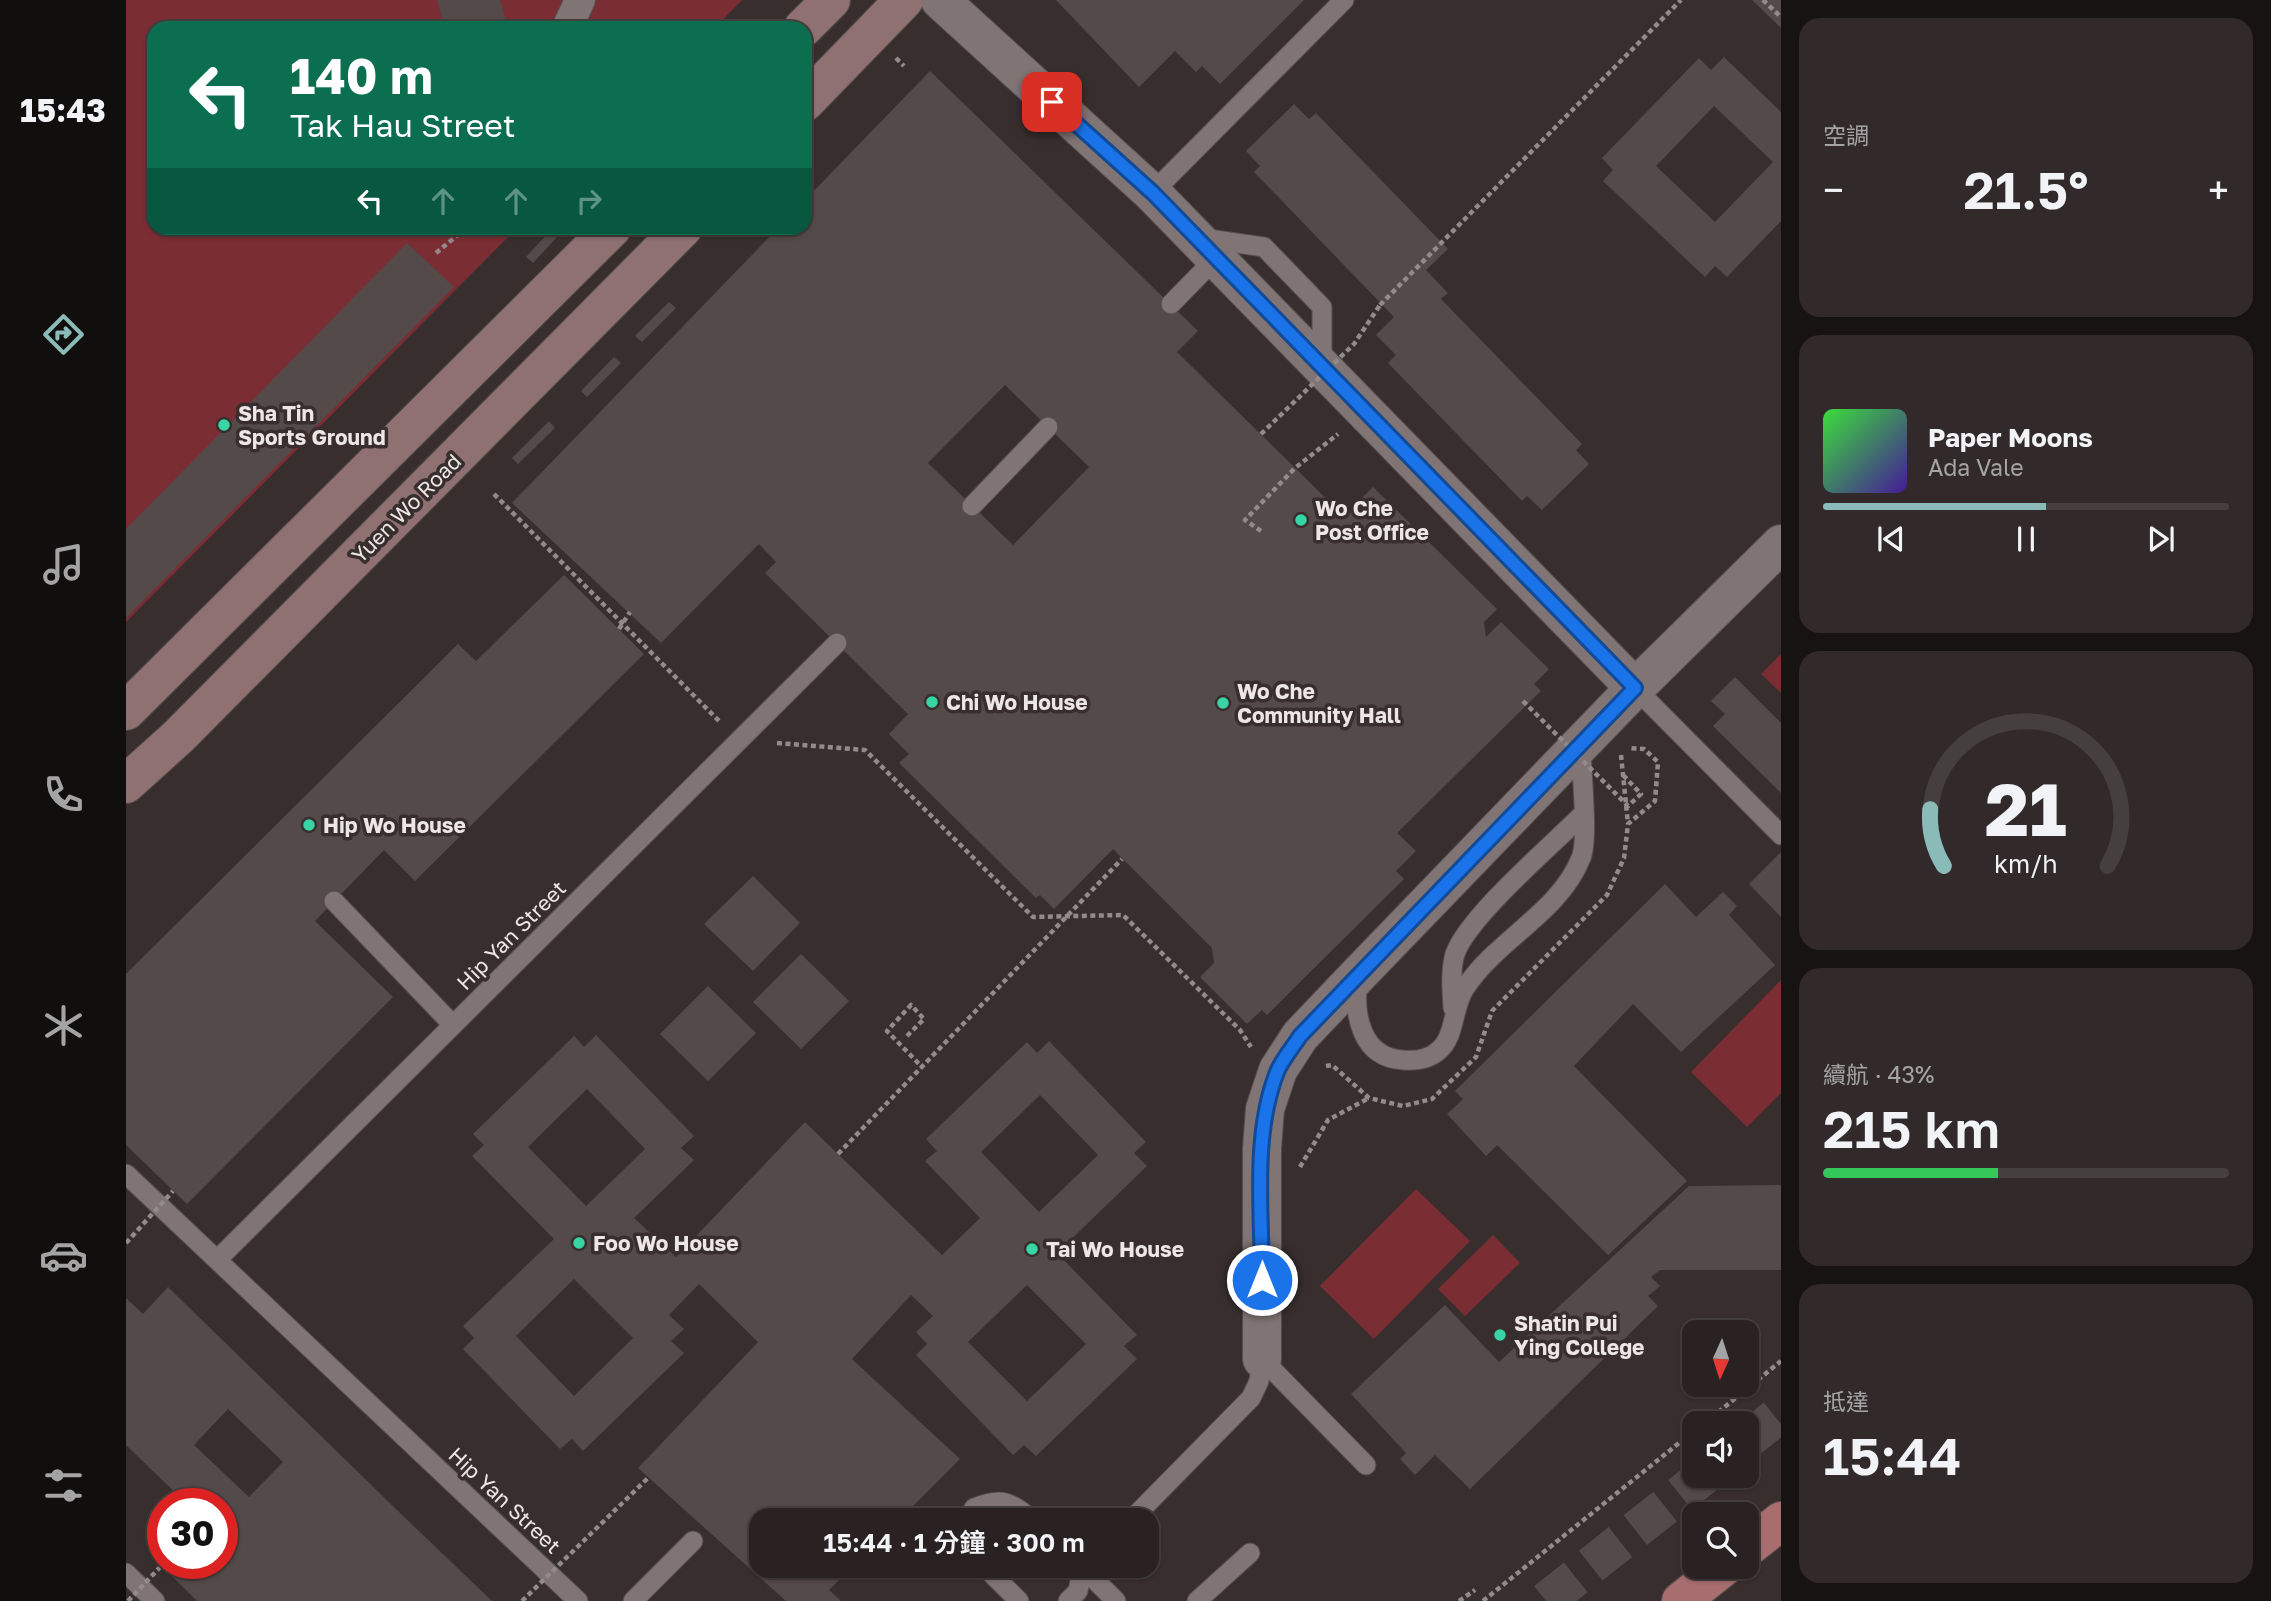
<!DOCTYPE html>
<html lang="zh-TW">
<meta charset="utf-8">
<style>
body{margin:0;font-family:"Golos Text","Noto Sans TC",sans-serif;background:#322a2a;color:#f1f3f6;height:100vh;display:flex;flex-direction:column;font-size:26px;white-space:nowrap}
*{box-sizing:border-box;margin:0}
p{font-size:23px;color:#a5a4a5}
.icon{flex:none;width:38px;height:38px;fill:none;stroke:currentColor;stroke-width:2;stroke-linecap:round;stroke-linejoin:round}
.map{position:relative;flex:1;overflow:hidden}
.panel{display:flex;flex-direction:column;gap:18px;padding:18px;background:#171313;width:490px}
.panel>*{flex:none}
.hud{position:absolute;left:21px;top:21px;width:665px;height:214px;border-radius:21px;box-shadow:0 2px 5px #0004,0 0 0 2px #463f40;background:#0b6e4f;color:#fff;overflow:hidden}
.needle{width:46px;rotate:183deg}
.controls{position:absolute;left:1556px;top:1320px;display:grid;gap:14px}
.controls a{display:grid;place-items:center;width:77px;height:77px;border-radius:14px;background:#2a2222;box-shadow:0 2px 5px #0004,0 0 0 2px #463f40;font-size:35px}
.speed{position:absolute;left:21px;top:1488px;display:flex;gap:14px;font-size:35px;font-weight:700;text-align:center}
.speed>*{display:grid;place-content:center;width:91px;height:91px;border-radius:50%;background:#2a2222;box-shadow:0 2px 5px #0004,0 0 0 2px #463f40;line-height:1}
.speed .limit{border:10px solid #d22;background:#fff;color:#111}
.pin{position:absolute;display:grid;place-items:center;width:60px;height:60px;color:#fff;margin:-30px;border-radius:14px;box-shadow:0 4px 10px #0006}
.me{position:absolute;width:77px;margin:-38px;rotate:0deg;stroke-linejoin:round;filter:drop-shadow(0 0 5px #0008)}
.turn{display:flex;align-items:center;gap:24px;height:147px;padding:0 28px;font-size:32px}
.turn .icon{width:91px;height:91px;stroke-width:2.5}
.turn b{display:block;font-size:49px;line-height:60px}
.lanes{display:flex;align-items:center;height:66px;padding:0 28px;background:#0003;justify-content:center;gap:35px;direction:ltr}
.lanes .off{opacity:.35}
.big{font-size:52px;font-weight:600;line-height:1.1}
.panel .card{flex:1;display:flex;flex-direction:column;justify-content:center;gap:10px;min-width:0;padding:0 24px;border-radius:21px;background:#322a2a}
.panel .dial{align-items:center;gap:0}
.dial svg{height:182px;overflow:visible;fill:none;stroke:#463f40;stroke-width:7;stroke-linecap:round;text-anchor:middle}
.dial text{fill:#f1f3f6;stroke:none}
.song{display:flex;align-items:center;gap:21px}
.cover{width:84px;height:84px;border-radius:10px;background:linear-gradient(135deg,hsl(120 70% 55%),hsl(260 70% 35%))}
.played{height:7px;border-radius:4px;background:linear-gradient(90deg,#8bbbb9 55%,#463f40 55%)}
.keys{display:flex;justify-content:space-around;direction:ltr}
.heat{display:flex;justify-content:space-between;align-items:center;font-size:38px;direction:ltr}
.charge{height:10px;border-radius:5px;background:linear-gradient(90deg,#34c759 43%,#463f40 0)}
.trip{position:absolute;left:623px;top:1508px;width:410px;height:70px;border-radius:21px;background:#2a2222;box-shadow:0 2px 5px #0004,0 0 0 2px #463f40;font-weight:600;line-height:70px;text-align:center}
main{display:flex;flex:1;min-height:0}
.menu{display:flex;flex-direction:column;width:126px;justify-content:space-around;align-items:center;background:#110e0e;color:#a5a4a5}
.menu .icon{width:49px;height:49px}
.menu .on{color:#8bbbb9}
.menu b{font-size:32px;color:#f1f3f6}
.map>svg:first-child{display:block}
</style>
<main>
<nav class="menu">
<b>15:43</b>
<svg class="icon on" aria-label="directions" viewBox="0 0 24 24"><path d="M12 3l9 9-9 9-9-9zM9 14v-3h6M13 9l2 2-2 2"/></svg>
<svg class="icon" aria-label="music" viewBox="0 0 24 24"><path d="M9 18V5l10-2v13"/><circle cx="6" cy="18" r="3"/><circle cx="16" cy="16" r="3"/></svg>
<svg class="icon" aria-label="phone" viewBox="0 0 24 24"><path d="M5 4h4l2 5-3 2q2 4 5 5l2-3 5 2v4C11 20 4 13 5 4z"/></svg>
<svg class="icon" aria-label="climate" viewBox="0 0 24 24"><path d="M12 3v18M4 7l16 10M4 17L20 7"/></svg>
<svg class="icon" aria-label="car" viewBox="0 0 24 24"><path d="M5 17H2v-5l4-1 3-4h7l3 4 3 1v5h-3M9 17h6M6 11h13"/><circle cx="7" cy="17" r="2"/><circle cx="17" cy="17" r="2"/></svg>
<svg class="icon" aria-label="filters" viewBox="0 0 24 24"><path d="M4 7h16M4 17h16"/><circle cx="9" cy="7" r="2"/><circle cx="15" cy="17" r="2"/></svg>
</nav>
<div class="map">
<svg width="1655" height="1601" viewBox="0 0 1655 1601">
<rect width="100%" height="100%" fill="#382e2e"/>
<path fill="#7b2d34" d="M 0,0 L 616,0 L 589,28 L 28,28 L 28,228 L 391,228 L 0,622 Z
M 1655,654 L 1655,693 L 1635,674 Z
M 1655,980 L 1655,1093 L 1621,1127 L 1565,1072 Z
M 1290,1189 L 1344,1241 L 1248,1339 L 1194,1286 Z
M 1367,1235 L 1394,1263 L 1339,1316 L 1312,1289 Z"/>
<path fill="#554a4a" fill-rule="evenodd" d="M 311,0 L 374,0 L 382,28 L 319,28 Z
M 930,0 L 1178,0 L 1094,84 L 1076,66 L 1070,72 L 1049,51 L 1013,87 Z
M 1626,0 L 1655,0 L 1655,28 Z
M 1598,57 L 1655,112 L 1655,221 L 1601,277 L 1589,266 L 1579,277 L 1477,181 L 1487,170 L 1476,158 L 1573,58 L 1585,70 ZM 1588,106 L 1647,162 L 1589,222 L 1530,166 Z
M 804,71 L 1072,331 L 1051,352 L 1218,516 L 1247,487 L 1371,609 L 1358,622 L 1360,637 L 1375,622 L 1423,669 L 1408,684 L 1415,691 L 1271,833 L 1290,851 L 1270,871 L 1278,879 L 1141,1015 L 1136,1010 L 1121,1024 L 1074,977 L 1088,963 L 1086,948 L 987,849 L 928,909 L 914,895 L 910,898 L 773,763 L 783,754 L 763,734 L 782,714 L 639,573 L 650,562 L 633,544 L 535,643 L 386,503 L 652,228 L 679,228 L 679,200 ZM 879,385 L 963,467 L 887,545 L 802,463 Z
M 1168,104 L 1183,119 L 1190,113 L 1322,249 L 1300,270 L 1322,293 L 1315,299 L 1456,444 L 1450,450 L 1463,464 L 1416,510 L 1401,496 L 1396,501 L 1262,363 L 1270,355 L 1250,335 L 1268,317 L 1128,172 L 1134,166 L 1120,151 Z
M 427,228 L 433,235 L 407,263 L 400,257 Z
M 281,243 L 328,287 L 0,618 L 0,529 Z
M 543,302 L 550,308 L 516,342 L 509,336 Z
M 488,357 L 495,363 L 461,397 L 455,391 Z
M 423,421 L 429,428 L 392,464 L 386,458 Z
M 438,575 L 518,654 L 289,881 L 258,850 L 189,921 L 267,997 L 61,1204 L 0,1145 L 0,974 L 332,644 L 350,661 Z
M 1609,677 L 1655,723 L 1655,793 L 1587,726 L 1599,714 L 1585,701 Z
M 1655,852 L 1655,917 L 1623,884 Z
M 627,876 L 674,923 L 627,971 L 578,924 Z
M 1539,884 L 1570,917 L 1597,892 L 1611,906 L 1603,915 L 1649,965 L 1555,1052 L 1507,1004 L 1448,1066 L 1561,1181 L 1482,1255 L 1371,1145 L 1360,1156 L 1321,1114 L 1337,1099 L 1329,1091 Z
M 675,954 L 723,1001 L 675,1049 L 627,1002 Z
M 582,986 L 630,1033 L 582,1081 L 534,1034 Z
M 470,1035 L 568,1136 L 555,1148 L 568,1160 L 508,1218 L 550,1257 L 679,1122 L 816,1255 L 854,1218 L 799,1161 L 811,1151 L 800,1139 L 901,1042 L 911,1053 L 923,1041 L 1020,1142 L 1008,1153 L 1021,1166 L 931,1253 L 1011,1335 L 998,1346 L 1011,1359 L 910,1456 L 898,1445 L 887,1455 L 790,1355 L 801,1344 L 790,1332 L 807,1316 L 785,1295 L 726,1359 L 834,1459 L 772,1521 L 635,1521 L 635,1566 L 727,1566 L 703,1590 L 715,1601 L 660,1601 L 512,1468 L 632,1342 L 573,1284 L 543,1315 L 558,1329 L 545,1341 L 558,1353 L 457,1451 L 446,1439 L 434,1449 L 337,1349 L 348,1338 L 337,1326 L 428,1239 L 346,1156 L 358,1145 L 347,1134 L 448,1036 L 458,1047 ZM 461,1089 L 519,1149 L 460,1206 L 402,1147 ZM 914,1095 L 972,1155 L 913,1212 L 855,1152 ZM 448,1279 L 507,1338 L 448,1396 L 390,1336 ZM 901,1285 L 960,1344 L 901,1401 L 842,1342 Z
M 1655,1185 L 1655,1270 L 1534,1270 L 1525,1277 L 1534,1286 L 1522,1296 L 1532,1306 L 1344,1489 L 1309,1455 L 1289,1475 L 1274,1459 L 1280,1453 L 1225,1394 L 1319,1305 L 1373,1362 L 1563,1186 Z
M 42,1287 L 272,1511 L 366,1601 L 71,1601 L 46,1576 L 59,1563 L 96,1563 L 96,1503 L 60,1503 L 0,1445 L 0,1298 L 17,1314 ZM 102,1409 L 157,1462 L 123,1497 L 68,1445 Z"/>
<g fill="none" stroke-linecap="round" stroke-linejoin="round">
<path stroke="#534a4a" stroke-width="38" stroke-dasharray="38 19" stroke-linecap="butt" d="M 1620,1441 L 1655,1413
M 1420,1601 L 1579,1475"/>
<defs>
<path id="service" d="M 1026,193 L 1218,0
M 1075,238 L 1138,247 L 1196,307 L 1196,365
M 1045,304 L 1090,258
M 846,506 L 922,427
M 1509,688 L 1655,835
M 208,901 L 327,1025
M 1232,980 C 1227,1014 1235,1058 1277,1060 C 1290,1061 1302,1060 1312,1051 C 1330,1037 1326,1007 1339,988 C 1371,939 1433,913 1455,858 C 1463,838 1455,771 1455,746
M 1327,1008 C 1326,991 1324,971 1329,954 C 1342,917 1425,846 1456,815
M 0,1174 L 452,1601
M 92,1259 L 711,643
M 1136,1359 L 1240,1465
M 841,1521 L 848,1508 C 875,1497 885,1501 907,1521
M 1004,1521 L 1125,1398 L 1133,1381 L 1136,1359
M 858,1566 L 893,1601
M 955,1566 L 990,1601
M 0,1573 L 29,1601
M 507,1601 L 567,1541
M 942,1601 L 952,1591 L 957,1566
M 1071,1601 L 1124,1553"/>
<path id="pedestrian" d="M 441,28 L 454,0"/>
<path id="minor" d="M 814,0 L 1026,193 L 1509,688
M 1136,1359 L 1136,1148 L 1139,1109 L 1152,1070 L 1174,1036 L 1233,974 L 1509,688 L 1655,544"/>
<path id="secondary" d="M 677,28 L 705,0
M 679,102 L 778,0
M 0,711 L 486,228
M 0,784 L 53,736 L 557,228"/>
<path id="trunk" d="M 1620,1549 L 1655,1521
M 1555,1601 L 1599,1566"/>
</defs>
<use href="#service" stroke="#554c4c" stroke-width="21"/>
<use href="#pedestrian" stroke="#554c4c" stroke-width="32"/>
<use href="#minor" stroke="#554c4c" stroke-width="40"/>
<use href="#secondary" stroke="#554c4c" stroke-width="40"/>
<use href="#trunk" stroke="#554c4c" stroke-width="40"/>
<path stroke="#938b8b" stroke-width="4.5" stroke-dasharray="5 3.5" stroke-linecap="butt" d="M 1637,0 L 1655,17
M 770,58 L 778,66
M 310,253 L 340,228
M 1254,305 L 1555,0
M 368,494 L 594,722
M 1135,531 L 1119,520 L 1169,468 L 1212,434
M 651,743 L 739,750 L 907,917 L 997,915 L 1114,1030 L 1125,1047
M 1495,755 L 1502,824
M 781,1036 L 798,1019 L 785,1005 L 761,1031 L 797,1068
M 1200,1066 L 1206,1065 L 1243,1098 L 1277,1106 L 1306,1099 L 1350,1057 L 1366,1011 L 1481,895 L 1498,858 L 1502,824 L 1529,801 L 1532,762 L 1518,749 L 1503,748
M 1174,1167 L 1202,1120 L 1243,1098
M 1579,1423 L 1655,1361
M 969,1521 L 979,1512
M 1333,1601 L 1349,1590
M 1357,1601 L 1568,1431"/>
<use href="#service" stroke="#807474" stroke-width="19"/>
<use href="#pedestrian" stroke="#807474" stroke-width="30"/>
<use href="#minor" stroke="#807474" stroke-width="38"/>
<use href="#secondary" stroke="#8f7172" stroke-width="38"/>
<use href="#trunk" stroke="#a86d6f" stroke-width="38"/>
<path stroke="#938b8b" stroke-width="4.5" stroke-dasharray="5 3.5" stroke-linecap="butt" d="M 1135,434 L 1228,344 L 1254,305
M 493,629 L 504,612
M 1397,701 L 1502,806 L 1515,794 L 1497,775
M 712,1154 L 996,859
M 0,1243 L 47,1191
M 2,1601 L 38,1563
M 396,1601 L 523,1477"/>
</g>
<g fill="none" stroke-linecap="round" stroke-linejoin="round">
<defs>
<path id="route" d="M 926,102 L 1027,193 L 1509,688 L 1174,1036 C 1167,1047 1156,1060 1151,1072 C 1126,1136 1136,1213 1136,1280"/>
</defs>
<use href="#route" stroke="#114b97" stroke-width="18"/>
<use href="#route" stroke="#1a73e8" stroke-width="12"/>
</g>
<g fill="#39d4a5" stroke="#382e2e" stroke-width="2.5">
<circle cx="98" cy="425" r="7"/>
<circle cx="1175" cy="520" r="7"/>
<circle cx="806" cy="702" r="7"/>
<circle cx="1097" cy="703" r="7"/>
<circle cx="183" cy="825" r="7"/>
<circle cx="453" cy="1243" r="7"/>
<circle cx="906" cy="1249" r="7"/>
<circle cx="1374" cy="1335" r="7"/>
</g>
<g text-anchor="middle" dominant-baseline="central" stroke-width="7" stroke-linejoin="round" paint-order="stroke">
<g font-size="21" font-weight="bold" fill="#ede6e6" stroke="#382e2e" text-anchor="start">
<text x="112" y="413">Sha Tin<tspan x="112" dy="24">Sports Ground</tspan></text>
<text x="1189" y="508">Wo Che<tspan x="1189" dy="24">Post Office</tspan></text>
<text x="1111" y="691">Wo Che<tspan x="1111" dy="24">Community Hall</tspan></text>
<text x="820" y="702">Chi Wo House</text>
<text x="197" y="825">Hip Wo House</text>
<text x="467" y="1243">Foo Wo House</text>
<text x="920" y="1249">Tai Wo House</text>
<text x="1388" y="1323">Shatin Pui<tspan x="1388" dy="24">Ying College</tspan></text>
</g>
<g font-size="21" fill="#ede6e6" stroke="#382e2e">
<text transform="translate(280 508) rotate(-45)">Yuen Wo Road</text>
<text transform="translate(385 935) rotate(-45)">Hip Yan Street</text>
<text transform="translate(379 1500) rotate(43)">Hip Yan Street</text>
</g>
</g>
</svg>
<div class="controls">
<a><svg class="needle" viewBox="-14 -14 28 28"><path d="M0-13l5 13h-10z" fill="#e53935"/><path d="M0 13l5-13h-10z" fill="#a5a4a5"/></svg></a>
<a><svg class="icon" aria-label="sound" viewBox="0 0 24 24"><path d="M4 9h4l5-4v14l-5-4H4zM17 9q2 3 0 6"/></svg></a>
<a><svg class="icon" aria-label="search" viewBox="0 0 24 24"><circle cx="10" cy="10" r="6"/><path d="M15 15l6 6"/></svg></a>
</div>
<div class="speed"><div class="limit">30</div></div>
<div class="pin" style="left:926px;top:102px;background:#d93025"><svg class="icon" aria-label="arrive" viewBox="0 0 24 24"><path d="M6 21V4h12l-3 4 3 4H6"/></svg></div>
<svg class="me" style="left:1136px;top:1280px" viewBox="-20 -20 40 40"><circle r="17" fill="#1a73e8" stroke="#fff" stroke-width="3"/><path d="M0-11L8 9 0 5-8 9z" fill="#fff"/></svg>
<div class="trip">15:44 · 1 分鐘 · 300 m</div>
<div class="hud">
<div class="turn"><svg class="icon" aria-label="left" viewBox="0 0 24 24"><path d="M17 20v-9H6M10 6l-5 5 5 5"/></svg><div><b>140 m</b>Tak Hau Street</div></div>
<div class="lanes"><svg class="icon" aria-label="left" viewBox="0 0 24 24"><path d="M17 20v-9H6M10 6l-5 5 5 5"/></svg><svg class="icon off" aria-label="ahead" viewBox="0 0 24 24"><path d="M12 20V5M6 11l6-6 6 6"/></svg><svg class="icon off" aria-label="ahead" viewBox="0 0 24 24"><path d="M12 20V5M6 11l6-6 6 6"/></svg><svg class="icon off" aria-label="right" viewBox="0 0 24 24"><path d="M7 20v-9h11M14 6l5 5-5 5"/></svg></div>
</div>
</div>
<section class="panel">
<div class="card"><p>空調</p>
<div class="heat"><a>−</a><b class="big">21.5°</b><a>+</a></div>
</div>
<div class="card">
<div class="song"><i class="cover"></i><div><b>Paper Moons</b><p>Ada Vale</p></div></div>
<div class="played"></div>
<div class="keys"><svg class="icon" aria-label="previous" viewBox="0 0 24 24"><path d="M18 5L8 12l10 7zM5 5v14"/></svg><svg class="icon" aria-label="pause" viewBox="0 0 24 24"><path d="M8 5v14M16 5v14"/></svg><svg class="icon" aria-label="next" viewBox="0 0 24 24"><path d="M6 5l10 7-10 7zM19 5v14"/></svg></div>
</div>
<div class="card dial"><svg viewBox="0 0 100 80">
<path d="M14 69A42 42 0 1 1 86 69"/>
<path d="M14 69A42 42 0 0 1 8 44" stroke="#8bbbb9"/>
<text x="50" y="56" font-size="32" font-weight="700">21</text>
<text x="50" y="72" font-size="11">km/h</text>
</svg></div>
<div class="card"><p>續航 · 43%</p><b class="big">215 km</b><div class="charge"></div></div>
<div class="card"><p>抵達</p><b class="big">15:44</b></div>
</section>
</main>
